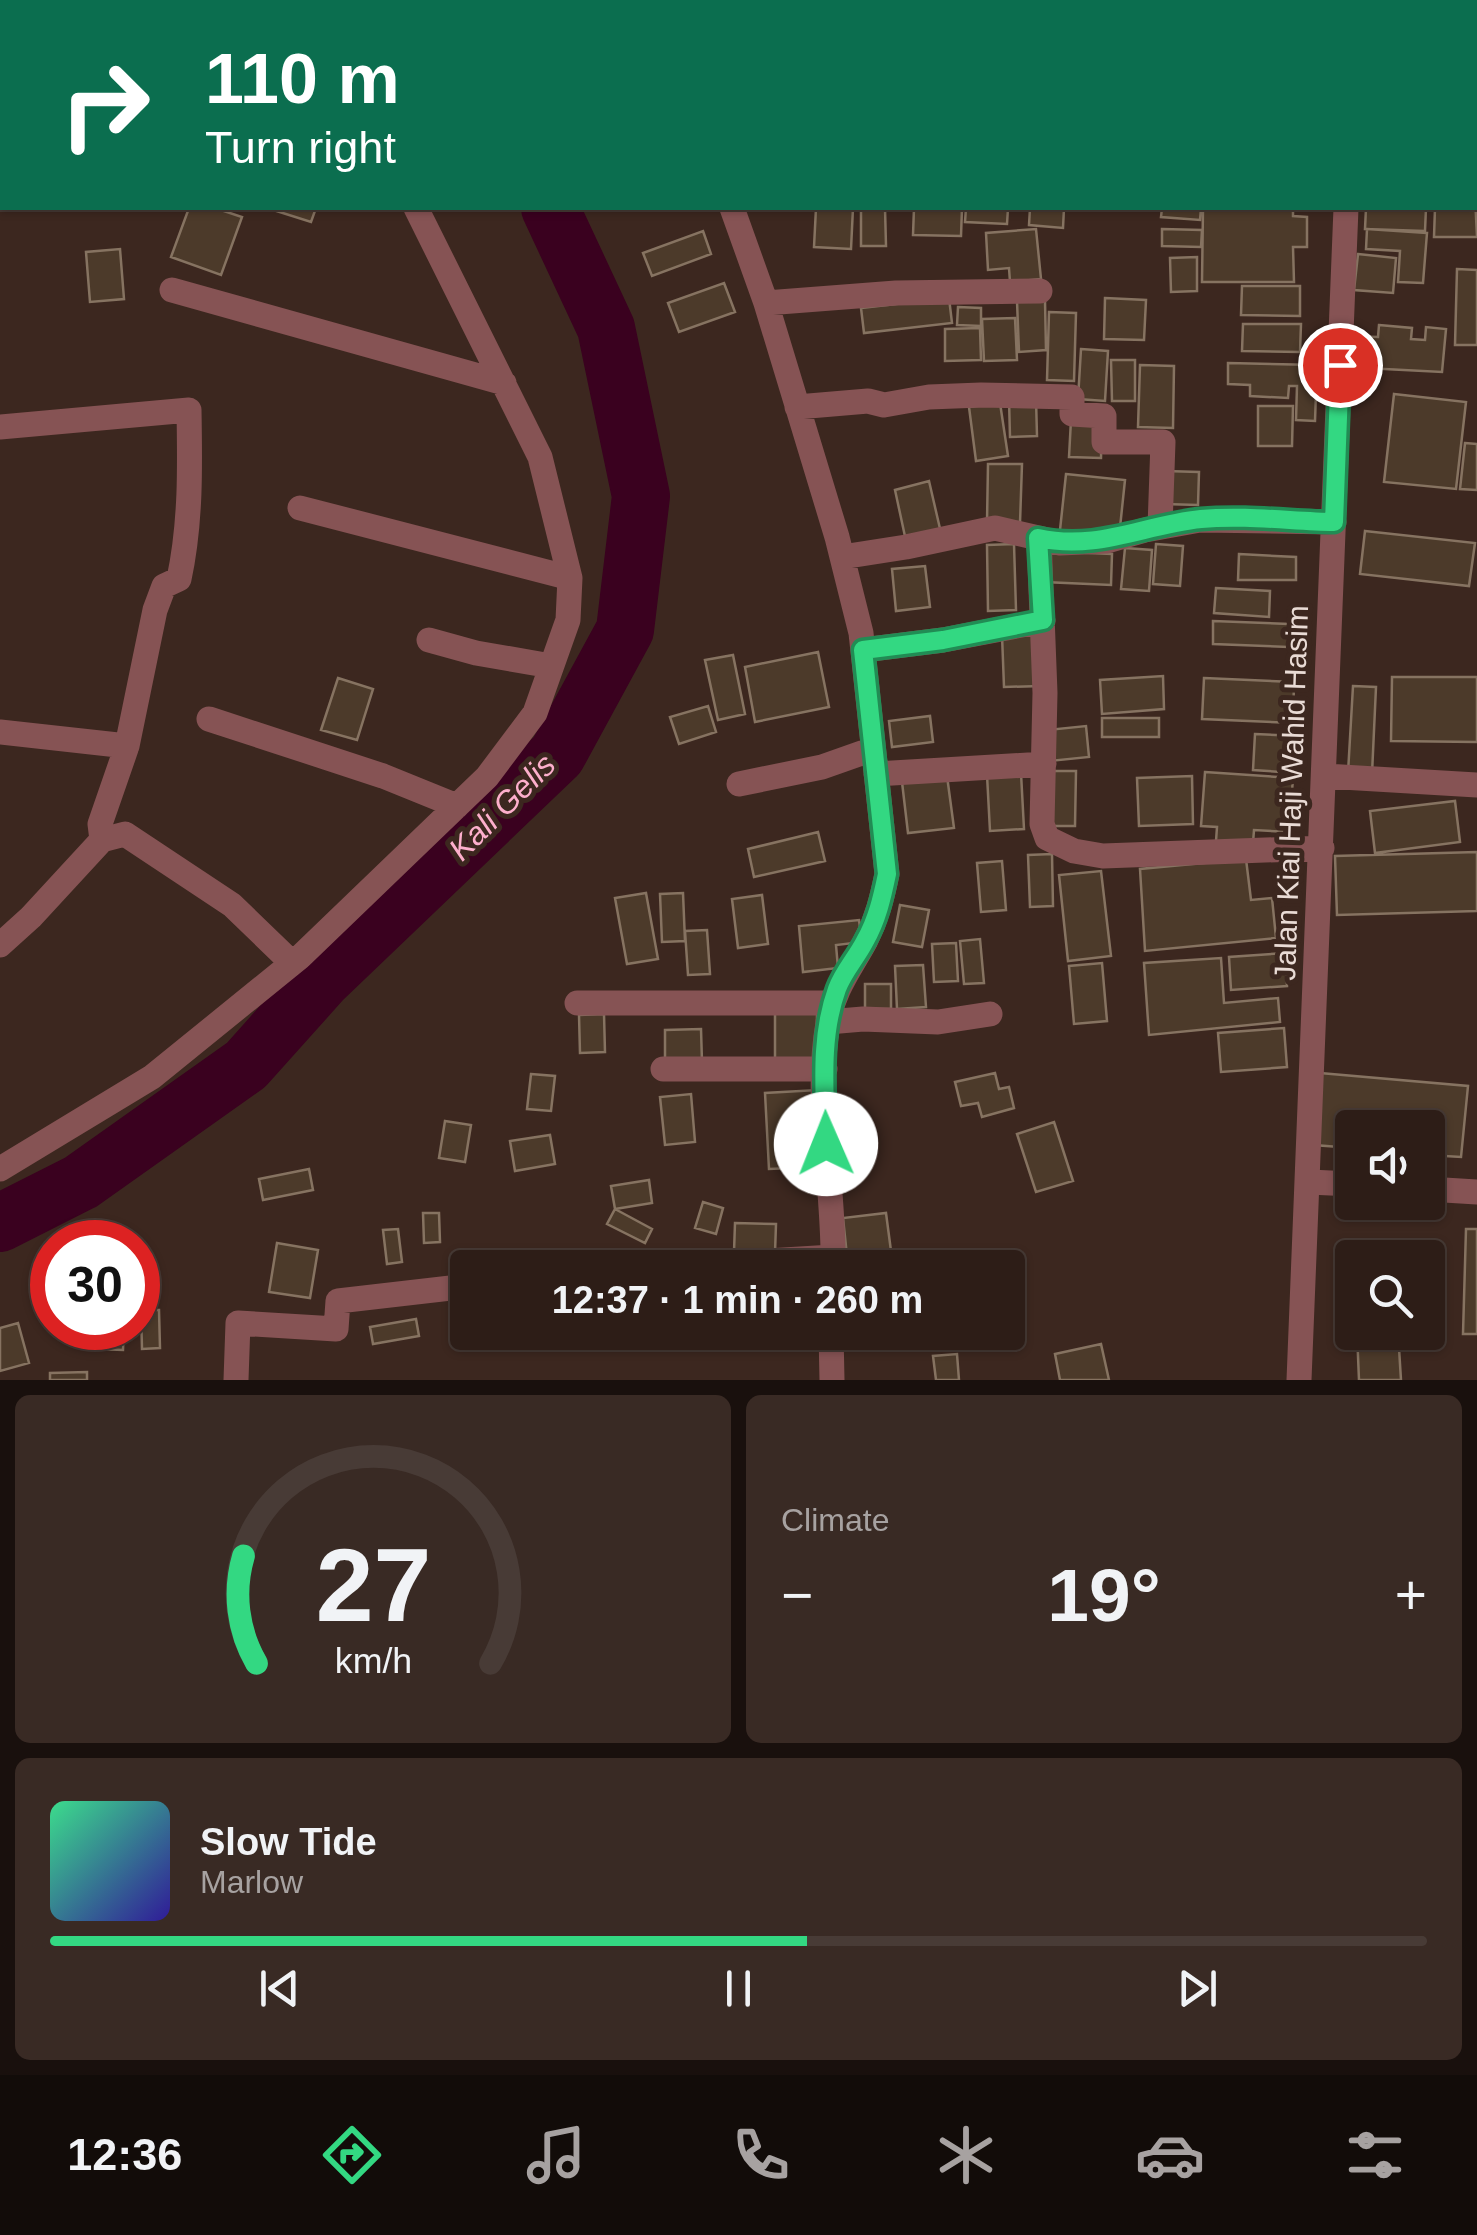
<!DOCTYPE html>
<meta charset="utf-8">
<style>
body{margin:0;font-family:Helvetica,sans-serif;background:#392a24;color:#f1f3f6;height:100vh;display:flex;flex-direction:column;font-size:38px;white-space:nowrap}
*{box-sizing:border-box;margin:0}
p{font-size:32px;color:#a7a2a1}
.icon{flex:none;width:55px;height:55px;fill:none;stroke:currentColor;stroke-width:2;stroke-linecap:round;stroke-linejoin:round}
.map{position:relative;height:1380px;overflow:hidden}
.details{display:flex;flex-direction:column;gap:15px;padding:15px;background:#19100d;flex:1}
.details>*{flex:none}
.hud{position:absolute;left:0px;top:0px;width:1478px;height:210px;box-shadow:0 2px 8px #0004,0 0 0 2px #483b36;background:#0b6e4f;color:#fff;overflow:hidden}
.tools{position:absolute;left:1335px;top:1110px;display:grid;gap:20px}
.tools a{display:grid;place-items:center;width:110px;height:110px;border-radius:10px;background:#2d1d17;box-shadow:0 2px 8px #0004,0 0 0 2px #483b36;font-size:50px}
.speed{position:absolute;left:30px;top:1220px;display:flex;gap:20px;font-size:50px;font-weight:700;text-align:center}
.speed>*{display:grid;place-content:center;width:130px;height:130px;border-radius:50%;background:#2d1d17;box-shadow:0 2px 8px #0004,0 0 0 2px #483b36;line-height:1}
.speed .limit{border:15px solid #d22;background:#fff;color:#111}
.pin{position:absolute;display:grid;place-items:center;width:85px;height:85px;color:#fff;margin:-42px;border:5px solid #fff;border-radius:50%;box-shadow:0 2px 10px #0007}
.me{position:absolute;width:110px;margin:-55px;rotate:359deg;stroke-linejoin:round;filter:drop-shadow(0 0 8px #0008)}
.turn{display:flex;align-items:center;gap:35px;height:210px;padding:0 40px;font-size:45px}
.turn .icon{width:130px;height:130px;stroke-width:2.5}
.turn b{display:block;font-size:70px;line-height:85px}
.big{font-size:75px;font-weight:700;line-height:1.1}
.details .card{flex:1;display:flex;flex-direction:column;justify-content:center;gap:15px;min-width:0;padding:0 35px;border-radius:15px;background:#392a24}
.details .dial{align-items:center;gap:0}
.dial svg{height:260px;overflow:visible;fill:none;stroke:#483b36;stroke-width:7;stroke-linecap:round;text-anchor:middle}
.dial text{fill:#f1f3f6;stroke:none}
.song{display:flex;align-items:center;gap:30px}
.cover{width:120px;height:120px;border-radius:15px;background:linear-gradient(135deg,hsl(150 70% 55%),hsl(250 70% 35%))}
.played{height:10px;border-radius:5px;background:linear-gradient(90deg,#33d882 55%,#483b36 55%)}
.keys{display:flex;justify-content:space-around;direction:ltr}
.heat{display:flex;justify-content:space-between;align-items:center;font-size:55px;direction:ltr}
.details .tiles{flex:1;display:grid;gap:15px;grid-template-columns:1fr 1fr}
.card:last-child{grid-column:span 2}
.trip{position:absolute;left:450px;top:1250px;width:575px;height:100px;border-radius:10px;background:#2d1d17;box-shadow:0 2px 8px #0004,0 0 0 2px #483b36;font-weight:700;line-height:100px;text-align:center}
.menu{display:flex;height:160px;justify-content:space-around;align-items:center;background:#120c09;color:#a7a2a1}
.menu .icon{width:70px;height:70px}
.menu .active{color:#33d882}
.menu b{font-size:45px;color:#f1f3f6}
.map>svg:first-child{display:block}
</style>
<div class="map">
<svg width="1477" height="1380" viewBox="0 0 1477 1380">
<rect width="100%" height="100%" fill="#3c271f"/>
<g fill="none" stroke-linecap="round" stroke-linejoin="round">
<path stroke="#3a011f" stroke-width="58" d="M 453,0 L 455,2
M 0,1223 L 81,1182 L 246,1065 L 323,979 L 557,755 L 625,630 L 641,496 L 606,328 L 550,208"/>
</g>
<path fill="#4c3a2a" stroke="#867361" stroke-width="2.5" d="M 1031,0 L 1071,0 L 1071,2 L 1031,2 Z
M 1251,0 L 1302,0 L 1302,2 L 1251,2 Z
M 1387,0 L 1466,0 L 1387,2 Z
M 1475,196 L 1477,237 L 1434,237 L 1435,208 L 1475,208 Z
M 189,208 L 215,208 L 242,217 L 221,275 L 171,257 Z
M 267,208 L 316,208 L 311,222 Z
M 816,208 L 853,208 L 851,249 L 814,247 Z
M 861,208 L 885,208 L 886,246 L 861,246 Z
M 914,208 L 962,208 L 961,236 L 913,235 Z
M 966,208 L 1008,208 L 1007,224 L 965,222 Z
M 1030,208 L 1064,208 L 1063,228 L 1029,225 Z
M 1162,208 L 1201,208 L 1200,220 L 1161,217 Z
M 1203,208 L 1293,208 L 1293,216 L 1307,217 L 1307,247 L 1293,247 L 1294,282 L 1202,282 Z
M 1366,208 L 1426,208 L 1425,231 L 1365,229 Z
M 1036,229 L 1041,279 L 1010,282 L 1009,268 L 988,270 L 986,233 Z
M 1162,229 L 1202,230 L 1201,247 L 1162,246 Z
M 1367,229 L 1427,233 L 1423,283 L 1398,282 L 1400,251 L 1366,249 Z
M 703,231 L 711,254 L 652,276 L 643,253 Z
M 120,249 L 124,299 L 90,302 L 86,252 Z
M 1358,254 L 1396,258 L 1393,293 L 1354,290 Z
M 1197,257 L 1197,291 L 1171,292 L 1170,258 Z
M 1457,269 L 1477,270 L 1477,345 L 1455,345 Z
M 724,283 L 735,312 L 679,332 L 668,303 Z
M 1242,286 L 1300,286 L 1300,316 L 1241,315 Z
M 949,298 L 952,323 L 864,333 L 861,308 Z
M 1105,298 L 1146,300 L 1144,340 L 1104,339 Z
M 1017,301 L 1045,301 L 1046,350 L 1019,352 Z
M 958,307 L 981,308 L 981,326 L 957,325 Z
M 1049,312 L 1076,313 L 1074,381 L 1047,380 Z
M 1015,318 L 1017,360 L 984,361 L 982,319 Z
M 1243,324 L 1301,324 L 1300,352 L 1242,351 Z
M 1379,325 L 1412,328 L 1411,339 L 1425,340 L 1426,327 L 1446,329 L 1442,372 L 1346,367 L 1348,336 L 1378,337 Z
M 980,328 L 981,360 L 945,361 L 945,329 Z
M 1081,349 L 1108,351 L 1105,401 L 1078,399 Z
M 1111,360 L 1135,360 L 1135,401 L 1112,401 Z
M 1228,363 L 1317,365 L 1315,421 L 1296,420 L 1297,386 L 1289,386 L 1288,398 L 1250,396 L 1250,385 L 1228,384 Z
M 1140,365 L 1174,366 L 1173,428 L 1138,427 Z
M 1394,394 L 1466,402 L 1456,489 L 1384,482 Z
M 1009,399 L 1036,399 L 1037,436 L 1010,437 Z
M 1000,403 L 1008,456 L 976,461 L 969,407 Z
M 1258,406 L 1293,406 L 1292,446 L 1258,446 Z
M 1071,420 L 1102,420 L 1101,458 L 1069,457 Z
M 1465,443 L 1477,444 L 1477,490 L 1460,489 Z
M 988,464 L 1022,464 L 1020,523 L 987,522 Z
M 1165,471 L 1199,472 L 1198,505 L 1164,504 Z
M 1066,474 L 1125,480 L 1119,537 L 1060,530 Z
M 929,481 L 941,533 L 906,541 L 895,490 Z
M 1365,531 L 1475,543 L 1469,586 L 1360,574 Z
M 1014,544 L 1016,610 L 988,611 L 987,545 Z
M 1156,544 L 1183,546 L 1180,586 L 1153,584 Z
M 1125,548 L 1152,550 L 1149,591 L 1121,589 Z
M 1045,551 L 1112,554 L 1111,585 L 1044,582 Z
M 1239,554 L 1296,557 L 1296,580 L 1238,580 Z
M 925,566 L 930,607 L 896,611 L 892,569 Z
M 1216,588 L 1270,591 L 1269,617 L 1214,613 Z
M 1213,621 L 1289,624 L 1288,647 L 1213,644 Z
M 1039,634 L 1041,686 L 1004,687 L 1002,635 Z
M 818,652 L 829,707 L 755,722 L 745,667 Z
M 733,655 L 745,714 L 718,720 L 705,660 Z
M 1163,676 L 1164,709 L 1102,714 L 1100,680 Z
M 1392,677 L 1477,677 L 1477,742 L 1391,741 Z
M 338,678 L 373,689 L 357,740 L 321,730 Z
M 1204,678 L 1294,682 L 1293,723 L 1202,719 Z
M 1353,686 L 1376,687 L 1372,774 L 1348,773 Z
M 708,706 L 716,732 L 679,744 L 670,717 Z
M 930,716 L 933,742 L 892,747 L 889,721 Z
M 1102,718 L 1159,718 L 1159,737 L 1102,737 Z
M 1086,726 L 1089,757 L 1050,761 L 1047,730 Z
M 1255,734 L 1297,736 L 1295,773 L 1253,770 Z
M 1047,771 L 1076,771 L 1075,826 L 1046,826 Z
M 1205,772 L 1293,778 L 1289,832 L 1254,830 L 1253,843 L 1216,841 L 1217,827 L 1201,826 Z
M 1021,773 L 1024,829 L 990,831 L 987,775 Z
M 947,776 L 954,828 L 908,833 L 902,782 Z
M 1192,776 L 1193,824 L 1139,826 L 1137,778 Z
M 1455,801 L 1460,842 L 1375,853 L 1370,811 Z
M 818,832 L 825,861 L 754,877 L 748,849 Z
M 1477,852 L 1477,911 L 1337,915 L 1335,856 Z
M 1052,854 L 1053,906 L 1030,907 L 1028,855 Z
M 1246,859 L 1251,900 L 1272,898 L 1276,938 L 1145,951 L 1140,869 Z
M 1002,861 L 1006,910 L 981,912 L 977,863 Z
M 1101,871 L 1111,956 L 1068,961 L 1059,875 Z
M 646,893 L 658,959 L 627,964 L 615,898 Z
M 683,893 L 685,941 L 662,942 L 660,894 Z
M 762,895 L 768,944 L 738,948 L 732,899 Z
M 900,905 L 929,910 L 922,947 L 893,942 Z
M 859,920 L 862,942 L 836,945 L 838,968 L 803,972 L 799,926 Z
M 707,930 L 710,974 L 688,975 L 685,931 Z
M 980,939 L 984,983 L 964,984 L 960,941 Z
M 956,943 L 958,981 L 934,982 L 932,944 Z
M 1285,953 L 1287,986 L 1231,990 L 1229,957 Z
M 1221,958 L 1224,1003 L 1278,998 L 1280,1022 L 1149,1035 L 1144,963 Z
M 1102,963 L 1107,1021 L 1074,1024 L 1069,966 Z
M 923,965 L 926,1007 L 897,1009 L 895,966 Z
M 865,984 L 891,984 L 891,1009 L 865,1009 Z
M 775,1008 L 817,1008 L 817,1061 L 775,1061 Z
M 604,1014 L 605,1052 L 580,1053 L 579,1015 Z
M 1284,1028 L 1287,1067 L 1221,1072 L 1218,1033 Z
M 701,1029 L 702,1062 L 665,1063 L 665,1030 Z
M 995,1073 L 999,1089 L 1009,1087 L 1014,1108 L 982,1117 L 978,1103 L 961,1106 L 955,1082 Z
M 1320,1073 L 1468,1086 L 1461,1157 L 1428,1155 L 1428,1128 L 1352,1128 L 1352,1148 L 1314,1145 Z
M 531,1074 L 555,1076 L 551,1111 L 527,1109 Z
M 818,1090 L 821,1135 L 790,1137 L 792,1168 L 769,1169 L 765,1093 Z
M 691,1094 L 695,1142 L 665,1145 L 660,1097 Z
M 445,1121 L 471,1125 L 465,1162 L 439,1158 Z
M 1054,1122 L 1073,1181 L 1036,1192 L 1017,1134 Z
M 550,1135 L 555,1164 L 515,1171 L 510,1141 Z
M 309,1169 L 313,1190 L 263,1200 L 259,1179 Z
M 649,1180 L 652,1203 L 615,1209 L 611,1186 Z
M 703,1202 L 723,1208 L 716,1234 L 695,1228 Z
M 615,1209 L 652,1229 L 645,1243 L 607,1224 Z
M 423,1213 L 439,1213 L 440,1242 L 424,1243 Z
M 886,1213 L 891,1251 L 847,1256 L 843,1218 Z
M 735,1223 L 776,1224 L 775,1253 L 734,1252 Z
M 398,1229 L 402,1262 L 387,1264 L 383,1230 Z
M 1466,1229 L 1477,1229 L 1477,1334 L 1463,1334 Z
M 277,1243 L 318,1250 L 310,1298 L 269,1292 Z
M 888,1256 L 889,1268 L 836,1268 L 836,1261 Z
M 141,1310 L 159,1310 L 160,1348 L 142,1349 Z
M 416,1319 L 419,1336 L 373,1344 L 370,1327 Z
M 18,1323 L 29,1363 L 0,1371 L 0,1328 Z
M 98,1328 L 124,1328 L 123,1350 L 97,1349 Z
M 479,1332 L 503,1332 L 502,1343 L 478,1341 Z
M 1357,1332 L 1398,1332 L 1401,1380 L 1359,1380 Z
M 1101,1344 L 1109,1380 L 1060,1380 L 1055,1354 Z
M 957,1354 L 959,1380 L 936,1380 L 933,1356 Z
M 87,1372 L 87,1380 L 50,1380 L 50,1373 Z"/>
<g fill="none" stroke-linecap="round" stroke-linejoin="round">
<path stroke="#865354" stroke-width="25" d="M 128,0 L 140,2
M 302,0 L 303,2
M 701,2 L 701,0
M 917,2 L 917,0
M 1351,2 L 1351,0
M 1475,139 L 1477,139
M 732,208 L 766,303 L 837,537 L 861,633 L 887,874 C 882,898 877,918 866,940 C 851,968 833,990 828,1023 C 814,1103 835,1187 833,1268
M 172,290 L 504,383
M 766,303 L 896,293 L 1040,291
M 797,407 L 868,401 L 884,405 L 929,397 L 981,395 L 1072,397 L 1072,414 L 1104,416 L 1104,442 L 1163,442 L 1160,527
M 0,427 L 189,410 C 190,467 191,523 179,579 L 164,586 L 155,610 L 127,746 L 0,732
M 300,508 L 570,578
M 1039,538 L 1045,693 L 1042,824 L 1047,838 L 1074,851 L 1103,856 L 1322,848
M 842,557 L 906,547 L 995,528 L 1060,543 L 1107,541 L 1145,530 L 1200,520 L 1334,522
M 429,640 L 476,653 L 551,666
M 863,650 L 943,640 L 1043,621
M 209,719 L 383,776 L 457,806
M 876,774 L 1044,764
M 1325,776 L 1477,785
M 739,784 L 822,767 L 873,749
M 102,840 L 100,824 L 127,746
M 0,945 L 31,917 L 102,840 L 125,834 L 232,905 L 292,963
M 577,1003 L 833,1003
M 828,1022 L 863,1019 L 938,1022 L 990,1014
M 663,1069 L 825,1069
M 0,1169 L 152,1077 L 300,957 L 487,777 L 535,713 L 568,620 L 570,578 L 540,457 L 416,208
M 1309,1182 L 1352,1184
M 1428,1189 L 1477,1192
M 646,1268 L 833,1257
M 831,1332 L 832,1380
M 236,1380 L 238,1323 L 336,1329 L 338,1301 L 468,1286
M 1299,1380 L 1346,208"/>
</g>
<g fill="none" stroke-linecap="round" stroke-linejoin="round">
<defs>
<path id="route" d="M 826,1144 C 825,1093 819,1038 837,989 C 843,972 857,957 865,941 C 877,920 882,898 887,874 L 863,650 L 943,640 L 1043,620 L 1038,538 C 1098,551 1143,525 1201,519 C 1244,515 1290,521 1334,522 L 1340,365"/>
</defs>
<use href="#route" stroke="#218c54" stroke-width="25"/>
<use href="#route" stroke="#33d882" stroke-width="18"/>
</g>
<g text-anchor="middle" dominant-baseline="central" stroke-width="10" stroke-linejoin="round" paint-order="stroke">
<g font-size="30" fill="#e9dbd5" stroke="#3c271f">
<text transform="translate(1291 793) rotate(-88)">Jalan Kiai Haji Wahid Hasim</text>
</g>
<g font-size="32" font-style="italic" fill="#fdafcc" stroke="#3c271f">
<text transform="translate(502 807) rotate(-45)">Kali Gelis</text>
</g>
</g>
</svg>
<div class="tools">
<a><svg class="icon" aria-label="sound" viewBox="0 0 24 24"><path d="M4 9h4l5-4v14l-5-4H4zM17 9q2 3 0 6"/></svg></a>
<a><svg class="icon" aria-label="search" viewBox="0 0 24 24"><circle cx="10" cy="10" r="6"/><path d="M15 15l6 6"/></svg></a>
</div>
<div class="speed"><div class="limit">30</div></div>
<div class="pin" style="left:1340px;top:365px;background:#d93025"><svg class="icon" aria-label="arrive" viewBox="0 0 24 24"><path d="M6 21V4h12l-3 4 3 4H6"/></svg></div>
<svg class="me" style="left:826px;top:1144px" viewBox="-20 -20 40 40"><circle r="19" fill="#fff"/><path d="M0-13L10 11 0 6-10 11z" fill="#33d882"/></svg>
<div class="trip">12:37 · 1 min · 260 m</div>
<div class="hud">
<div class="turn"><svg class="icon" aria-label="right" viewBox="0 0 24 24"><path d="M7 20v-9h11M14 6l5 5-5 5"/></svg><div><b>110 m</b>Turn right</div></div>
</div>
</div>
<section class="details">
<div class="tiles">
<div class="card dial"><svg viewBox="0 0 100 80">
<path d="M14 69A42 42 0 1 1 86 69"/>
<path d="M14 69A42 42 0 0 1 10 36" stroke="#33d882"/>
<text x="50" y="56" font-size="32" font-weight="700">27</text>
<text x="50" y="72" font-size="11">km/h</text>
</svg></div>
<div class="card"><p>Climate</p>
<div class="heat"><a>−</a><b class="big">19°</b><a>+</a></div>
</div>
<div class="card">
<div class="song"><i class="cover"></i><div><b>Slow Tide</b><p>Marlow</p></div></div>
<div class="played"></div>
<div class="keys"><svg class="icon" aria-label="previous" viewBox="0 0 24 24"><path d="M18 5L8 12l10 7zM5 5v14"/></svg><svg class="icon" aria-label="pause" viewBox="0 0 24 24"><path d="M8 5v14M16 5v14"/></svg><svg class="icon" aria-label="next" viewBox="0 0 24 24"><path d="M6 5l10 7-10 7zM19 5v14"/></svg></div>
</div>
</div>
</section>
<nav class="menu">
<b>12:36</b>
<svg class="icon active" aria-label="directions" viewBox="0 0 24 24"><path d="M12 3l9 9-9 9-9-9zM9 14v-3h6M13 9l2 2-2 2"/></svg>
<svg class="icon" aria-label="music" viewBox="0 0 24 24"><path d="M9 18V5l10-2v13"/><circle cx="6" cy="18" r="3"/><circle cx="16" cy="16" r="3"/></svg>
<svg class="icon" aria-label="phone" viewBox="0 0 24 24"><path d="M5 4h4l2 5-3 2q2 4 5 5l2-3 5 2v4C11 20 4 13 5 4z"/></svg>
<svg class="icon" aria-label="climate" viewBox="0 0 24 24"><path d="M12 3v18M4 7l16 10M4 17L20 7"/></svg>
<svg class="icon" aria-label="car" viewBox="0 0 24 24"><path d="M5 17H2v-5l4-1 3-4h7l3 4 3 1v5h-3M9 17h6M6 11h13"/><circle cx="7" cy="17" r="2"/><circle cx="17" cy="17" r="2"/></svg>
<svg class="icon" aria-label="filters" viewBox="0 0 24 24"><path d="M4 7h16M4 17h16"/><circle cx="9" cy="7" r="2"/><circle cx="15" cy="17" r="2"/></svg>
</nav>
